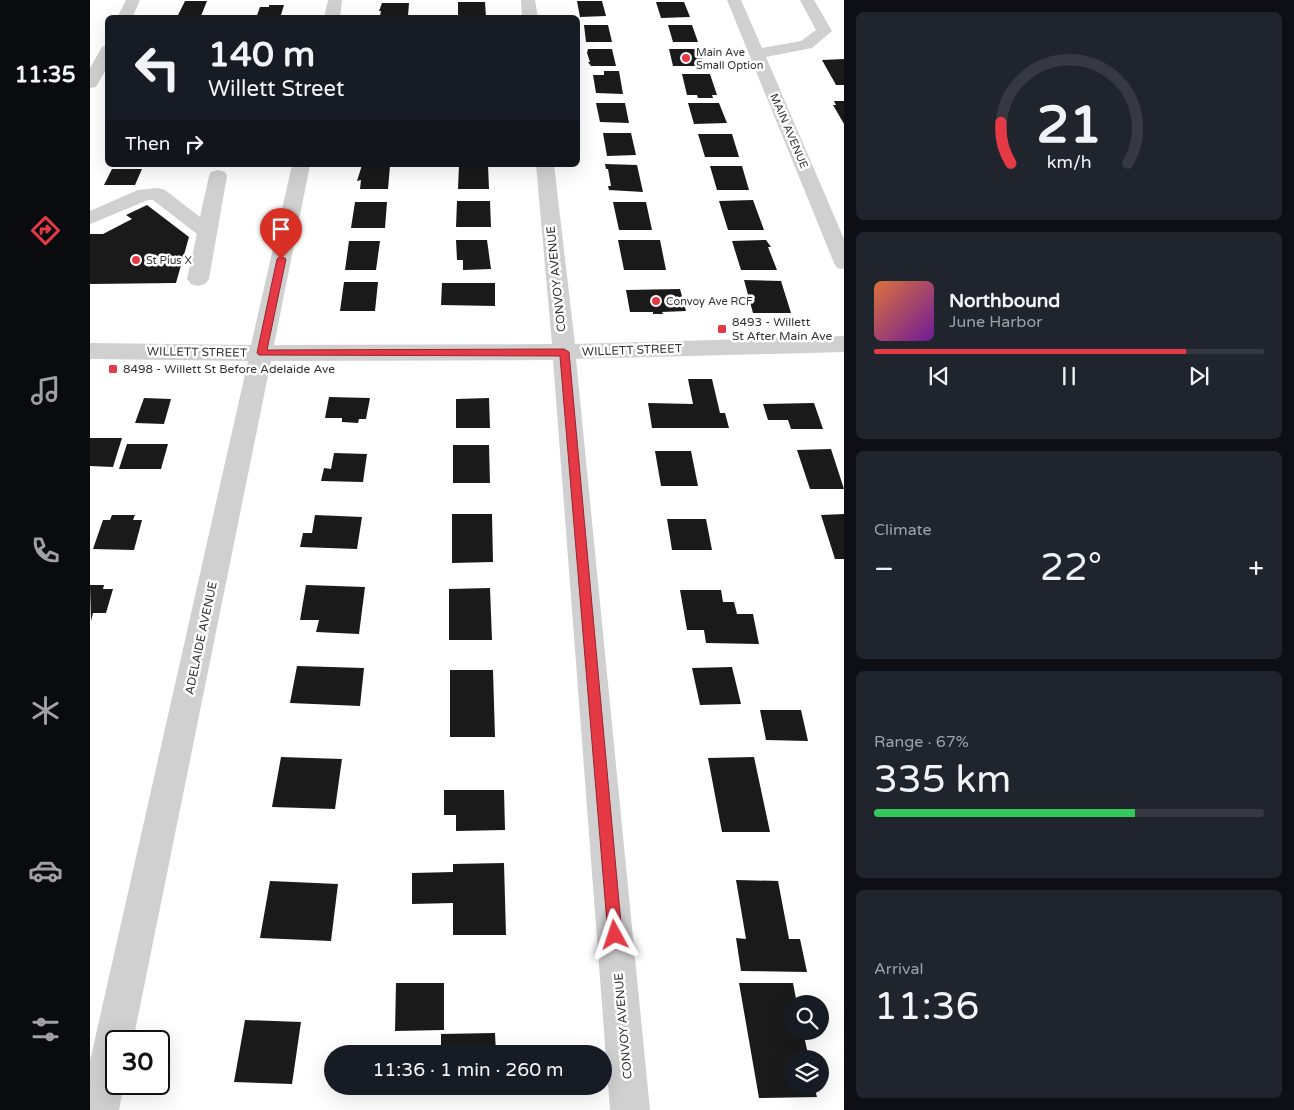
<!DOCTYPE html>
<meta charset="utf-8">
<style>
body{margin:0;font-family:"Varela Round",sans-serif;background:#20242c;color:#f1f3f6;height:100vh;display:flex;flex-direction:column;font-size:19px;white-space:nowrap}
*{box-sizing:border-box;margin:0}
p{font-size:16px;color:#9ea1a6}
.icon{flex:none;width:28px;height:28px;fill:none;stroke:currentColor;stroke-width:2;stroke-linecap:round;stroke-linejoin:round}
.map{position:relative;flex:1;overflow:hidden}
.side{display:flex;flex-direction:column;gap:12px;padding:12px;background:#0d0f14;width:450px}
.side>*{flex:none}
.guide{position:absolute;left:15px;top:15px;width:475px;height:152px;border-radius:8px;box-shadow:0 5px 20px #0002;background:#171b24;color:#f1f3f6;overflow:hidden}
.controls{position:absolute;left:694px;top:995px;display:grid;gap:10px}
.controls a{display:grid;place-items:center;width:45px;height:45px;border-radius:50%;background:#171b24;box-shadow:0 5px 20px #0002;font-size:25px}
.speed{position:absolute;left:15px;top:1030px;display:flex;gap:10px;font-size:25px;font-weight:700;text-align:center}
.speed>*{display:grid;place-content:center;width:65px;height:65px;border-radius:50%;background:#171b24;box-shadow:0 5px 20px #0002;line-height:1}
.speed .limit{border:2px solid #111;border-radius:8px;background:#fff;color:#111}
.pin{position:absolute;display:grid;place-items:center;width:42px;height:42px;color:#fff;margin:-51px -21px;border-radius:50% 50% 50% 0;rotate:-45deg;box-shadow:0 0 5px #0007}
.pin .icon{rotate:45deg}
.me{position:absolute;width:55px;margin:-28px;rotate:355deg;stroke-linejoin:round;filter:drop-shadow(0 0 4px #0008)}
.turn{display:flex;align-items:center;gap:18px;height:105px;padding:0 20px;font-size:22px}
.turn .icon{width:65px;height:65px;stroke-width:2.5}
.turn b{display:block;font-size:35px;line-height:42px}
.then{display:flex;align-items:center;height:48px;padding:0 20px;background:#0003;gap:10px;font-size:19px}
.big{font-size:38px;font-weight:600;line-height:1.1}
.side .widget{flex:1;display:flex;flex-direction:column;justify-content:center;gap:8px;min-width:0;padding:0 18px;border-radius:8px;background:#20242c}
.side .dial{align-items:center;gap:0}
.dial svg{height:130px;overflow:visible;fill:none;stroke:#363941;stroke-width:7;stroke-linecap:round;text-anchor:middle}
.dial text{fill:#f1f3f6;stroke:none}
.song{display:flex;align-items:center;gap:15px}
.cover{width:60px;height:60px;border-radius:8px;background:linear-gradient(135deg,hsl(20 70% 55%),hsl(280 70% 35%))}
.played{height:5px;border-radius:2px;background:linear-gradient(90deg,#e63946 80%,#363941 80%)}
.keys{display:flex;justify-content:space-around;direction:ltr}
.heat{display:flex;justify-content:space-between;align-items:center;font-size:28px;direction:ltr}
.charge{height:8px;border-radius:4px;background:linear-gradient(90deg,#34c759 67%,#363941 0)}
.trip{position:absolute;left:234px;top:1045px;width:288px;height:50px;border-radius:25px;background:#171b24;box-shadow:0 5px 20px #0002;font-weight:600;line-height:50px;text-align:center}
main{display:flex;flex:1;min-height:0}
.menu{display:flex;flex-direction:column;width:90px;justify-content:space-around;align-items:center;background:#090b0e;color:#9ea1a6}
.menu .icon{width:35px;height:35px}
.menu .on{color:#e63946}
.menu b{font-size:22px;color:#f1f3f6}
.map>svg:first-child{display:block}
</style>
<main>
<nav class="menu">
<b>11:35</b>
<svg class="icon on" aria-label="directions" viewBox="0 0 24 24"><path d="M12 3l9 9-9 9-9-9zM9 14v-3h6M13 9l2 2-2 2"/></svg>
<svg class="icon" aria-label="music" viewBox="0 0 24 24"><path d="M9 18V5l10-2v13"/><circle cx="6" cy="18" r="3"/><circle cx="16" cy="16" r="3"/></svg>
<svg class="icon" aria-label="phone" viewBox="0 0 24 24"><path d="M5 4h4l2 5-3 2q2 4 5 5l2-3 5 2v4C11 20 4 13 5 4z"/></svg>
<svg class="icon" aria-label="climate" viewBox="0 0 24 24"><path d="M12 3v18M4 7l16 10M4 17L20 7"/></svg>
<svg class="icon" aria-label="car" viewBox="0 0 24 24"><path d="M5 17H2v-5l4-1 3-4h7l3 4 3 1v5h-3M9 17h6M6 11h13"/><circle cx="7" cy="17" r="2"/><circle cx="17" cy="17" r="2"/></svg>
<svg class="icon" aria-label="filters" viewBox="0 0 24 24"><path d="M4 7h16M4 17h16"/><circle cx="9" cy="7" r="2"/><circle cx="15" cy="17" r="2"/></svg>
</nav>
<div class="map">
<svg width="754" height="1110" viewBox="0 0 754 1110">
<rect width="100%" height="100%" fill="#fff"/>
<path fill="#1a1a1a" d="M 95,1 L 117,1 L 111,16 L 88,15 Z
M 487,1 L 512,1 L 516,16 L 490,17 Z
M 368,2 L 395,2 L 396,17 L 368,17 Z
M 566,2 L 594,2 L 600,17 L 571,18 Z
M 292,3 L 319,3 L 318,16 L 290,16 L 291,11 L 289,11 Z
M 179,5 L 194,5 L 190,18 L 166,18 L 170,7 L 179,7 Z
M 494,25 L 518,25 L 522,42 L 496,42 Z
M 578,25 L 602,25 L 608,42 L 583,42 Z
M 498,49 L 522,49 L 526,66 L 501,66 L 498,62 L 500,62 L 497,53 Z
M 579,49 L 609,49 L 614,66 L 583,66 Z
M 754,59 L 754,85 L 746,85 L 732,60 Z
M 514,71 L 529,71 L 533,94 L 506,93 L 503,75 L 514,75 Z
M 592,74 L 620,74 L 627,95 L 622,95 L 623,98 L 608,98 L 607,95 L 597,95 Z
M 744,101 L 754,101 L 754,124 L 743,105 L 746,105 Z
M 506,103 L 535,103 L 539,123 L 510,122 Z
M 598,103 L 629,103 L 637,123 L 604,124 Z
M 513,133 L 541,133 L 546,155 L 517,156 Z
M 608,134 L 642,134 L 649,157 L 615,157 Z
M 515,164 L 547,165 L 553,192 L 519,190 L 518,186 L 521,186 L 518,169 L 516,169 Z
M 272,165 L 300,166 L 298,189 L 270,189 L 271,180 L 267,181 Z
M 369,165 L 398,165 L 399,189 L 368,189 Z
M 620,166 L 652,166 L 659,190 L 627,190 Z
M 22,169 L 52,169 L 45,185 L 14,185 Z
M 663,200 L 674,230 L 638,230 L 629,201 Z
M 367,201 L 400,201 L 401,227 L 366,227 Z
M 265,202 L 297,202 L 295,228 L 261,228 Z
M 523,202 L 556,202 L 562,230 L 529,230 Z
M 57,205 L 99,237 L 86,283 L 0,284 L 0,234 L 13,234 L 42,219 L 36,215 Z
M 366,240 L 397,240 L 401,269 L 373,270 L 373,260 L 367,260 Z
M 528,240 L 570,240 L 576,270 L 534,270 Z
M 676,240 L 681,247 L 678,247 L 687,270 L 651,270 L 642,241 Z
M 259,241 L 290,241 L 286,270 L 255,270 Z
M 654,280 L 691,281 L 701,313 L 663,313 Z
M 254,282 L 288,282 L 285,311 L 250,311 Z
M 352,283 L 405,283 L 405,306 L 351,305 Z
M 590,289 L 596,311 L 572,312 L 573,314 L 563,314 L 563,312 L 540,312 L 536,290 Z
M 598,379 L 622,379 L 630,413 L 635,413 L 639,428 L 562,428 L 558,403 L 603,404 Z
M 239,397 L 280,398 L 276,419 L 269,419 L 268,423 L 252,422 L 252,418 L 235,418 Z
M 54,398 L 81,399 L 74,424 L 45,423 Z
M 399,398 L 400,428 L 366,428 L 366,399 Z
M 724,403 L 733,429 L 701,429 L 698,420 L 678,420 L 673,404 Z
M 0,438 L 32,438 L 23,467 L 0,466 Z
M 37,444 L 78,444 L 71,469 L 29,469 Z
M 363,445 L 399,445 L 400,483 L 363,483 Z
M 741,449 L 754,489 L 720,489 L 707,450 Z
M 565,451 L 601,451 L 608,486 L 571,486 Z
M 244,453 L 277,454 L 273,482 L 231,481 L 234,468 L 241,469 Z
M 362,514 L 402,514 L 403,562 L 362,563 Z
M 754,514 L 754,559 L 745,559 L 731,515 Z
M 22,515 L 45,515 L 43,520 L 52,520 L 44,550 L 3,549 L 13,520 L 20,520 Z
M 225,515 L 272,517 L 267,549 L 210,547 L 213,533 L 222,533 Z
M 577,519 L 616,519 L 622,550 L 582,550 Z
M 0,585 L 14,585 L 13,589 L 23,589 L 16,613 L 3,613 L 1,621 Z
M 216,585 L 275,587 L 269,634 L 226,632 L 229,620 L 210,620 Z
M 400,588 L 402,640 L 359,640 L 359,589 Z
M 590,590 L 631,590 L 633,602 L 644,602 L 647,614 L 663,614 L 669,644 L 616,643 L 614,630 L 597,630 Z
M 207,666 L 274,668 L 270,706 L 200,703 Z
M 642,667 L 651,704 L 610,705 L 602,668 Z
M 360,670 L 403,670 L 405,737 L 360,737 Z
M 670,710 L 711,710 L 718,741 L 676,740 Z
M 191,757 L 252,759 L 245,809 L 182,807 Z
M 664,757 L 680,832 L 632,832 L 618,758 Z
M 354,790 L 414,790 L 415,830 L 366,831 L 366,815 L 354,815 Z
M 414,863 L 416,935 L 363,935 L 363,903 L 322,904 L 322,873 L 363,872 L 363,864 Z
M 646,880 L 688,881 L 699,939 L 710,939 L 717,972 L 651,971 L 646,938 L 656,939 Z
M 180,881 L 248,884 L 241,941 L 170,938 Z
M 306,983 L 354,983 L 354,1030 L 305,1031 Z
M 649,983 L 703,983 L 707,1004 L 702,1004 L 702,1031 L 713,1031 L 719,1059 L 702,1059 L 702,1086 L 724,1086 L 727,1097 L 669,1098 Z
M 155,1020 L 211,1022 L 202,1084 L 144,1082 Z
M 405,1033 L 406,1054 L 351,1054 L 351,1034 Z"/>
<g fill="none" stroke-linecap="round" stroke-linejoin="round">
<path fill="#d0d0d0" fill-rule="evenodd" d="M 36,0 L 50,0 L 42,18 L 27,18 Z
M 238,0 L 252,0 L 250,18 L 234,18 Z
M 431,0 L 445,0 L 448,18 L 432,18 Z
M 637,0 L 651,0 L 672,48 L 711,41 L 726,30 L 710,0 L 724,0 L 742,31 L 722,48 L 676,57 L 754,239 L 754,269 L 747,268 L 744,263 Z
M 18,45 L 18,66 L 6,87 L 0,88 L 0,68 L 12,47 Z
M 202,165 L 220,165 L 184,345 L 462,344 L 446,165 L 464,165 L 485,344 L 754,336 L 754,352 L 486,359 L 560,1110 L 520,1110 L 463,360 L 181,361 L 43,1041 L 26,1041 L 26,1084 L 34,1084 L 29,1110 L 0,1110 L 0,1061 L 158,361 L 0,359 L 0,343 L 161,345 Z
M 128,170 L 135,172 L 137,176 L 119,279 L 115,284 L 108,286 L 101,284 L 97,279 L 107,234 L 63,200 L 58,200 L 0,224 L 0,211 L 48,190 L 68,188 L 75,190 L 110,217 L 119,176 L 121,172 Z"/>
</g>
<path fill="#e63946" stroke="#96252e" d="M 191,256 L 196,259 L 177,350 L 474,349 L 479,352 L 532,935 L 530,940 L 525,943 L 520,940 L 518,935 L 470,356 L 169,355 L 167,353 L 187,259 Z"/>
<g fill="#e63946" stroke="#fff" stroke-width="2">
<circle cx="596" cy="58" r="5"/>
<circle cx="46" cy="260" r="5"/>
<circle cx="566" cy="301" r="5"/>
<rect x="627" y="324" width="10" height="10" rx="2.5"/>
<rect x="18" y="364" width="10" height="10" rx="2.5"/>
</g>
<g text-anchor="middle" dominant-baseline="central" stroke-width="5" stroke-linejoin="round" paint-order="stroke">
<g font-size="11" fill="#333" stroke="#fff" text-anchor="start">
<text x="606" y="52">Main Ave<tspan x="606" dy="13">Small Option</tspan></text>
<text x="56" y="260">St Pius X</text>
<text x="576" y="301">Convoy Ave RCF</text>
</g>
<g font-size="11" fill="#333" stroke="#fff">
<text transform="translate(699 131) rotate(67)">MAIN AVENUE</text>
</g>
<g font-size="12" fill="#333" stroke="#fff">
<text transform="translate(466 279) rotate(-96)">CONVOY AVENUE</text>
<text transform="translate(542 350) rotate(-2)">WILLETT STREET</text>
<text transform="translate(107 352) rotate(1)">WILLETT STREET</text>
<text transform="translate(111 638) rotate(-78)">ADELAIDE AVENUE</text>
<text transform="translate(533 1026) rotate(-95)">CONVOY AVENUE</text>
</g>
<g font-size="12" fill="#333" stroke="#fff" text-anchor="start">
<text x="642" y="322">8493 - Willett<tspan x="642" dy="14">St After Main Ave</tspan></text>
<text x="33" y="369">8498 - Willett St Before Adelaide Ave</text>
</g>
</g>
</svg>
<div class="controls">
<a><svg class="icon" aria-label="search" viewBox="0 0 24 24"><circle cx="10" cy="10" r="6"/><path d="M15 15l6 6"/></svg></a>
<a><svg class="icon" aria-label="layers" viewBox="0 0 24 24"><path d="M12 4l9 5-9 5-9-5zM3 14l9 5 9-5"/></svg></a>
</div>
<div class="speed"><div class="limit">30</div></div>
<div class="pin" style="left:191px;top:259px;background:#d93025"><svg class="icon" aria-label="arrive" viewBox="0 0 24 24"><path d="M6 21V4h12l-3 4 3 4H6"/></svg></div>
<svg class="me" style="left:525px;top:935px" viewBox="-20 -20 40 40"><path d="M0-17L14 15 0 8-14 15z" fill="#e63946" stroke="#fff" stroke-width="4"/></svg>
<div class="trip">11:36 · 1 min · 260 m</div>
<div class="guide">
<div class="turn"><svg class="icon" aria-label="left" viewBox="0 0 24 24"><path d="M17 20v-9H6M10 6l-5 5 5 5"/></svg><div><b>140 m</b>Willett Street</div></div>
<div class="then">Then<svg class="icon" aria-label="right" viewBox="0 0 24 24"><path d="M7 20v-9h11M14 6l5 5-5 5"/></svg></div>
</div>
</div>
<section class="side">
<div class="widget dial"><svg viewBox="0 0 100 80">
<path d="M14 69A42 42 0 1 1 86 69"/>
<path d="M14 69A42 42 0 0 1 8 44" stroke="#e63946"/>
<text x="50" y="56" font-size="32" font-weight="700">21</text>
<text x="50" y="72" font-size="11">km/h</text>
</svg></div>
<div class="widget">
<div class="song"><i class="cover"></i><div><b>Northbound</b><p>June Harbor</p></div></div>
<div class="played"></div>
<div class="keys"><svg class="icon" aria-label="previous" viewBox="0 0 24 24"><path d="M18 5L8 12l10 7zM5 5v14"/></svg><svg class="icon" aria-label="pause" viewBox="0 0 24 24"><path d="M8 5v14M16 5v14"/></svg><svg class="icon" aria-label="next" viewBox="0 0 24 24"><path d="M6 5l10 7-10 7zM19 5v14"/></svg></div>
</div>
<div class="widget"><p>Climate</p>
<div class="heat"><a>−</a><b class="big">22°</b><a>+</a></div>
</div>
<div class="widget"><p>Range · 67%</p><b class="big">335 km</b><div class="charge"></div></div>
<div class="widget"><p>Arrival</p><b class="big">11:36</b></div>
</section>
</main>
